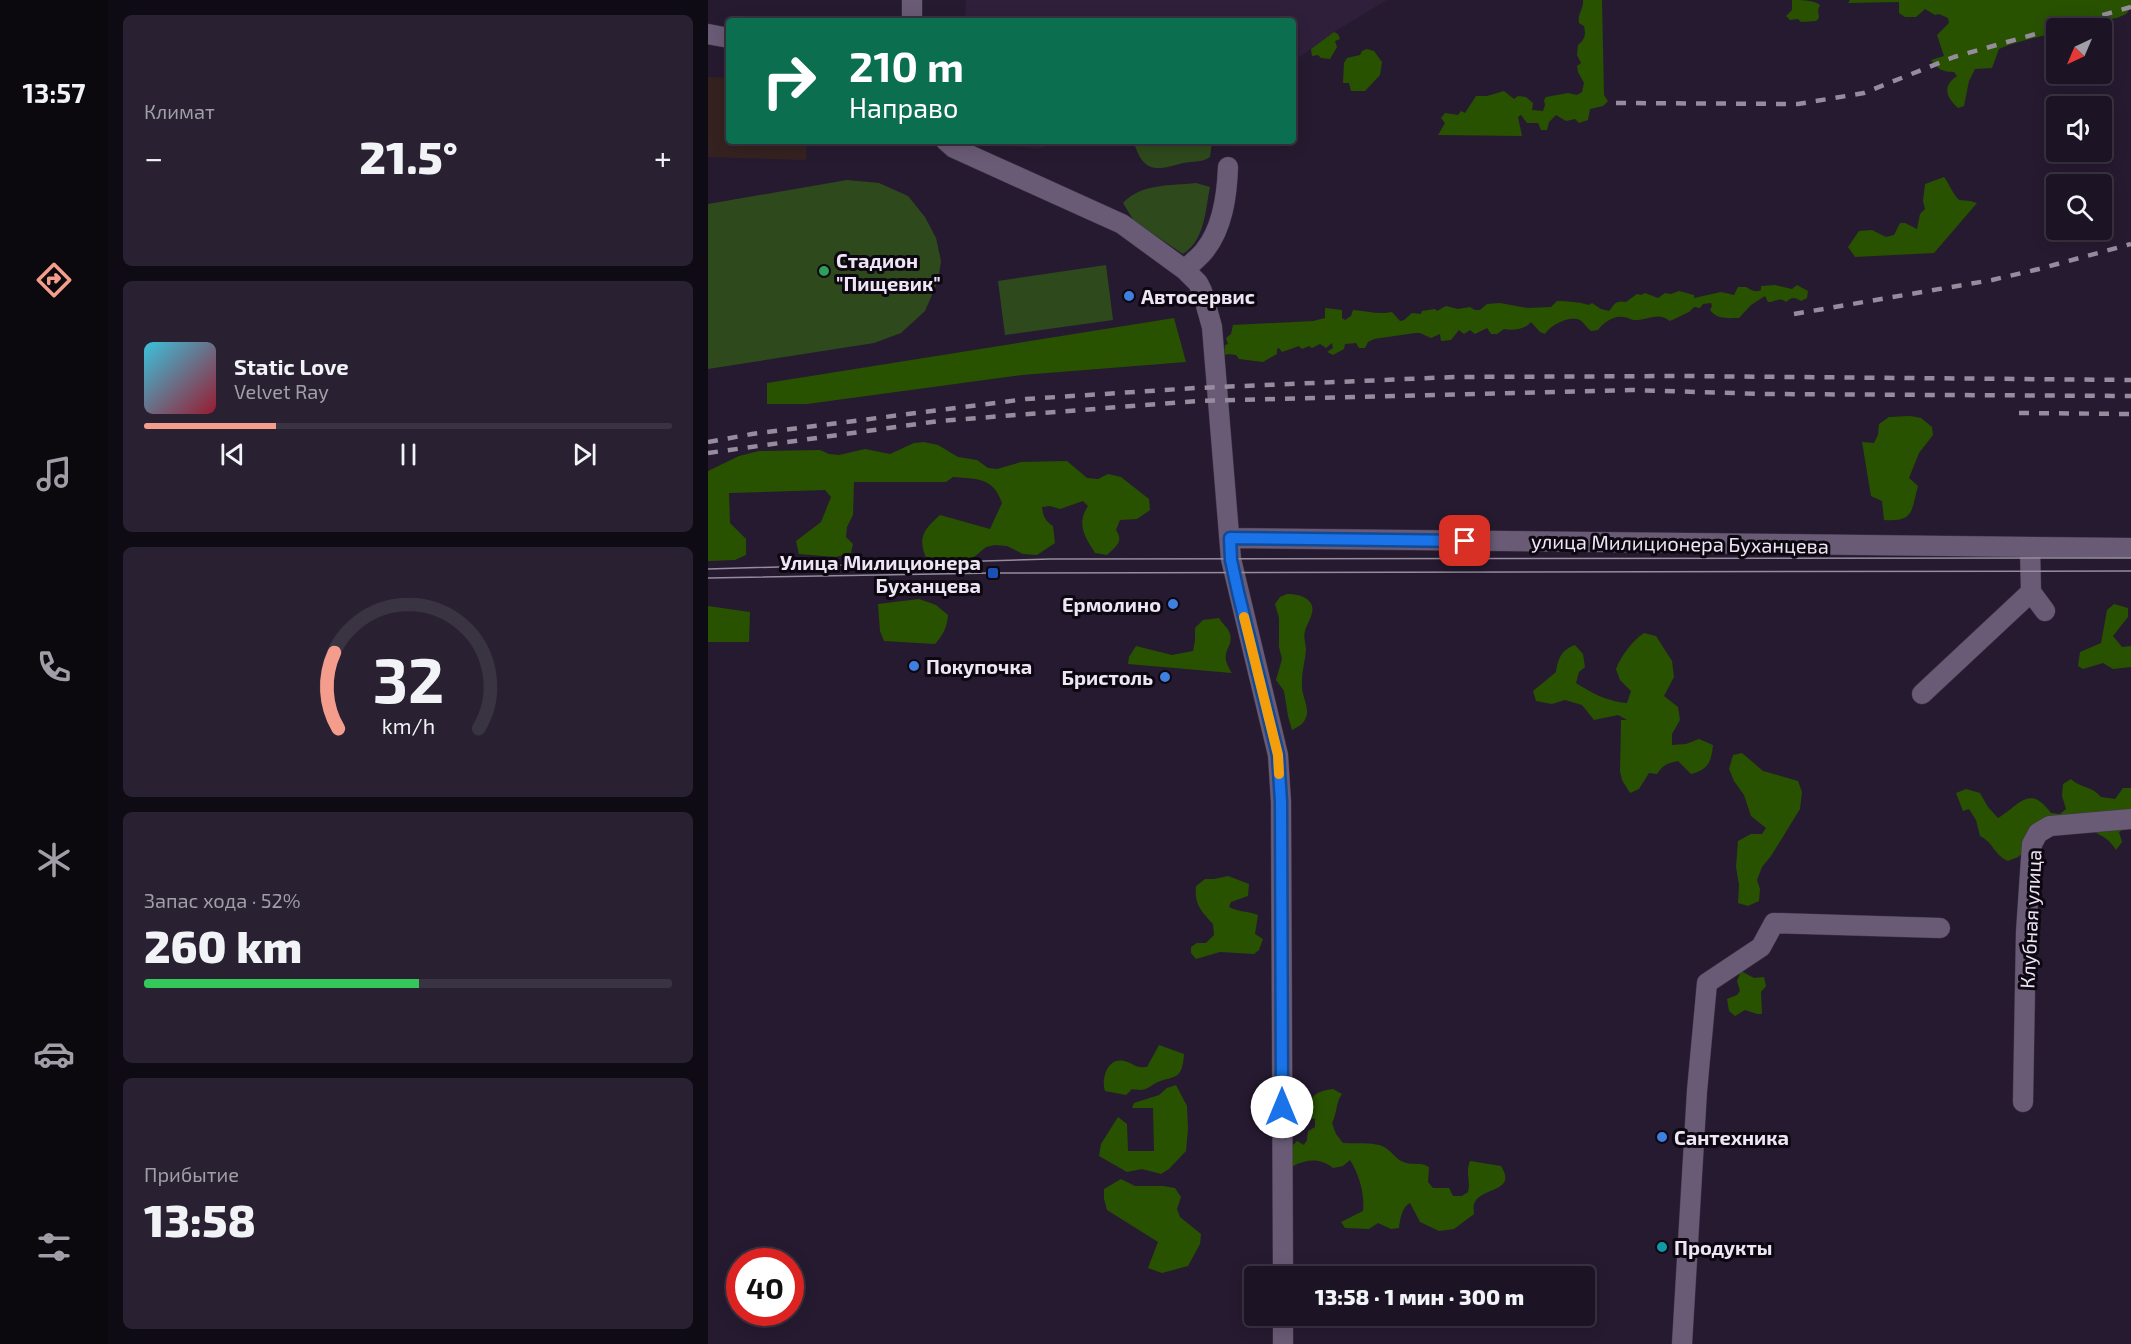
<!DOCTYPE html>
<html lang="ru">
<meta charset="utf-8">
<style>
body{margin:0;font-family:"Exo 2",sans-serif;background:#292131;color:#f1f3f6;height:100vh;display:flex;flex-direction:column;font-size:22px;white-space:nowrap}
*{box-sizing:border-box;margin:0}
p{font-size:20px;color:#a09ea6}
.icon{flex:none;width:33px;height:33px;fill:none;stroke:currentColor;stroke-width:2;stroke-linecap:round;stroke-linejoin:round}
.map{position:relative;flex:1;overflow:hidden}
.sheet{display:flex;flex-direction:column;gap:15px;padding:15px;background:#0f0b14;width:600px}
.sheet>*{flex:none}
.hud{position:absolute;left:18px;top:18px;width:570px;height:126px;border-radius:6px;box-shadow:0 3px 15px #0003,0 0 0 2px #3a3341;background:#0b6e4f;color:#fff;overflow:hidden}
.needle{width:39px;rotate:224deg}
.fabs{position:absolute;left:1338px;top:18px;display:grid;gap:12px}
.fabs a{display:grid;place-items:center;width:66px;height:66px;border-radius:6px;background:#1c1424;box-shadow:0 3px 15px #0003,0 0 0 2px #3a3341;font-size:30px}
.speed{position:absolute;left:18px;top:1248px;display:flex;gap:12px;font-size:30px;font-weight:700;text-align:center}
.speed>*{display:grid;place-content:center;width:78px;height:78px;border-radius:50%;background:#1c1424;box-shadow:0 3px 15px #0003,0 0 0 2px #3a3341;line-height:1}
.speed .limit{border:9px solid #d22;background:#fff;color:#111}
.pin{position:absolute;display:grid;place-items:center;width:51px;height:51px;color:#fff;margin:-26px;border-radius:12px;box-shadow:0 3px 9px #0006}
.me{position:absolute;width:66px;margin:-33px;rotate:0deg;stroke-linejoin:round;filter:drop-shadow(0 0 4px #0008)}
.turn{display:flex;align-items:center;gap:21px;height:126px;padding:0 24px;font-size:27px}
.turn .icon{width:78px;height:78px;stroke-width:2.5}
.turn b{display:block;font-size:42px;line-height:51px}
.big{font-size:45px;font-weight:800;line-height:1.1}
.sheet .widget{flex:1;display:flex;flex-direction:column;justify-content:center;gap:9px;min-width:0;padding:0 21px;border-radius:9px;background:#292131}
.sheet .dial{align-items:center;gap:0}
.dial svg{height:156px;overflow:visible;fill:none;stroke:#3a3341;stroke-width:7;stroke-linecap:round;text-anchor:middle}
.dial text{fill:#f1f3f6;stroke:none}
.song{display:flex;align-items:center;gap:18px}
.cover{width:72px;height:72px;border-radius:9px;background:linear-gradient(135deg,hsl(190 70% 55%),hsl(350 70% 35%))}
.played{height:6px;border-radius:3px;background:linear-gradient(90deg,#f59d8d 25%,#3a3341 25%)}
.keys{display:flex;justify-content:space-around;direction:ltr}
.heat{display:flex;justify-content:space-between;align-items:center;font-size:33px;direction:ltr}
.charge{height:9px;border-radius:4px;background:linear-gradient(90deg,#34c759 52%,#3a3341 0)}
.trip{position:absolute;left:536px;top:1266px;width:351px;height:60px;border-radius:6px;background:#1c1424;box-shadow:0 3px 15px #0003,0 0 0 2px #3a3341;font-weight:800;line-height:60px;text-align:center}
main{display:flex;flex:1;min-height:0}
.tab-bar{display:flex;flex-direction:column;width:108px;justify-content:space-around;align-items:center;background:#0b080e;color:#a09ea6}
.tab-bar .icon{width:42px;height:42px}
.tab-bar .selected{color:#f59d8d}
.tab-bar b{font-size:27px;color:#f1f3f6}
.map>svg:first-child{display:block}
</style>
<main>
<nav class="tab-bar">
<b>13:57</b>
<svg class="icon selected" aria-label="directions" viewBox="0 0 24 24"><path d="M12 3l9 9-9 9-9-9zM9 14v-3h6M13 9l2 2-2 2"/></svg>
<svg class="icon" aria-label="music" viewBox="0 0 24 24"><path d="M9 18V5l10-2v13"/><circle cx="6" cy="18" r="3"/><circle cx="16" cy="16" r="3"/></svg>
<svg class="icon" aria-label="phone" viewBox="0 0 24 24"><path d="M5 4h4l2 5-3 2q2 4 5 5l2-3 5 2v4C11 20 4 13 5 4z"/></svg>
<svg class="icon" aria-label="climate" viewBox="0 0 24 24"><path d="M12 3v18M4 7l16 10M4 17L20 7"/></svg>
<svg class="icon" aria-label="car" viewBox="0 0 24 24"><path d="M5 17H2v-5l4-1 3-4h7l3 4 3 1v5h-3M9 17h6M6 11h13"/><circle cx="7" cy="17" r="2"/><circle cx="17" cy="17" r="2"/></svg>
<svg class="icon" aria-label="filters" viewBox="0 0 24 24"><path d="M4 7h16M4 17h16"/><circle cx="9" cy="7" r="2"/><circle cx="15" cy="17" r="2"/></svg>
</nav>
<section class="sheet">
<div class="widget"><p>Климат</p>
<div class="heat"><a>−</a><b class="big">21.5°</b><a>+</a></div>
</div>
<div class="widget">
<div class="song"><i class="cover"></i><div><b>Static Love</b><p>Velvet Ray</p></div></div>
<div class="played"></div>
<div class="keys"><svg class="icon" aria-label="previous" viewBox="0 0 24 24"><path d="M18 5L8 12l10 7zM5 5v14"/></svg><svg class="icon" aria-label="pause" viewBox="0 0 24 24"><path d="M8 5v14M16 5v14"/></svg><svg class="icon" aria-label="next" viewBox="0 0 24 24"><path d="M6 5l10 7-10 7zM19 5v14"/></svg></div>
</div>
<div class="widget dial"><svg viewBox="0 0 100 80">
<path d="M14 69A42 42 0 1 1 86 69"/>
<path d="M14 69A42 42 0 0 1 12 30" stroke="#f59d8d"/>
<text x="50" y="56" font-size="32" font-weight="700">32</text>
<text x="50" y="72" font-size="11">km/h</text>
</svg></div>
<div class="widget"><p>Запас хода · 52%</p><b class="big">260 km</b><div class="charge"></div></div>
<div class="widget"><p>Прибытие</p><b class="big">13:58</b></div>
</section>
<div class="map">
<svg width="1423" height="1344" viewBox="0 0 1423 1344">
<rect width="100%" height="100%" fill="#261a30"/>
<path fill="#2f1f3b" d="M 258,0 L 679,0 L 626,32 L 585,62 L 585,21 L 257,21 Z
M 262,141 L 351,141 L 331,149 Z"/>
<path fill="#352220" d="M 0,77 L 21,78 L 21,141 L 99,141 L 98,160 L 0,157 Z"/>
<path fill="#2e4a1c" d="M 428,141 L 504,141 L 502,157 C 493,163 485,161 475,163 C 450,170 437,174 427,146 Z
M 139,180 L 171,183 L 200,196 L 217,217 L 228,238 L 233,261 L 230,281 L 217,311 L 193,333 L 166,343 L 0,369 L 0,204 Z
M 488,183 L 502,187 C 497,211 497,240 475,254 L 426,221 L 415,203 C 434,183 462,186 488,183 Z
M 398,265 L 405,320 L 297,335 L 290,281 Z"/>
<path fill="#285200" d="M 875,0 L 894,0 L 896,95 L 900,101 L 895,106 L 882,109 L 880,120 L 871,123 L 867,119 L 858,121 L 848,115 L 841,122 L 839,130 L 833,130 L 830,123 L 819,123 L 813,115 L 810,117 L 814,136 L 730,135 L 737,123 L 733,118 L 737,113 L 750,115 L 753,111 L 757,113 L 768,96 L 779,96 L 796,91 L 806,99 L 810,96 L 818,97 L 825,103 L 824,110 L 835,111 L 837,105 L 836,100 L 838,97 L 860,93 L 869,95 L 874,92 L 876,83 L 870,72 L 869,66 L 873,63 L 869,55 L 870,45 C 877,39 878,35 876,26 L 871,23 C 869,14 876,9 875,0 Z
M 1084,0 C 1094,0 1105,0 1112,5 L 1110,10 L 1111,18 L 1108,21 L 1093,22 L 1090,19 L 1082,20 L 1078,16 L 1084,10 Z
M 1142,0 L 1423,0 L 1423,8 L 1418,14 L 1409,18 L 1384,21 L 1368,28 L 1348,28 L 1348,32 C 1329,38 1309,41 1291,49 L 1284,68 L 1267,69 L 1261,81 L 1256,106 L 1250,108 C 1238,97 1234,86 1249,76 L 1246,72 C 1235,72 1229,69 1223,60 L 1236,56 L 1229,35 L 1241,23 L 1240,18 L 1231,14 L 1227,15 L 1217,9 L 1208,17 L 1197,17 L 1191,13 L 1191,2 L 1140,3 Z
M 626,32 L 630,34 L 632,39 L 627,41 L 629,47 L 622,59 L 613,58 L 610,55 L 604,56 L 603,49 Z
M 659,49 L 666,51 L 674,62 L 672,75 L 657,91 L 643,91 L 641,83 L 635,83 L 636,63 L 639,58 L 652,55 L 654,51 Z
M 1236,177 C 1242,185 1244,193 1251,200 L 1262,201 L 1269,203 L 1226,253 L 1147,257 L 1140,247 L 1151,231 L 1164,230 L 1178,237 L 1186,235 L 1192,223 L 1197,223 L 1209,229 L 1212,214 L 1217,209 L 1215,201 L 1217,184 Z
M 1067,285 L 1084,289 L 1089,285 L 1100,291 L 1099,298 L 1093,301 C 1086,297 1084,297 1078,302 C 1070,296 1067,303 1060,302 L 1057,296 L 1043,305 L 1031,318 C 1019,318 1010,320 1002,310 L 1004,306 L 1003,303 L 995,304 L 992,308 L 986,307 L 981,312 L 962,321 C 951,312 942,319 929,320 C 924,321 920,317 915,317 C 906,315 895,323 890,330 L 883,331 C 879,328 876,323 872,320 C 862,315 842,325 837,334 L 832,332 L 823,322 C 818,329 804,331 796,329 L 789,334 L 783,334 L 779,328 L 767,334 L 762,330 L 756,334 L 751,330 L 743,340 L 733,341 L 732,334 L 723,338 L 712,333 L 707,333 L 666,339 L 660,342 L 657,348 L 651,348 L 648,343 L 637,344 L 636,349 L 625,355 L 619,352 L 625,348 L 624,343 L 618,348 L 612,344 L 604,348 L 601,346 L 594,349 L 591,346 L 574,352 L 571,348 L 569,349 L 569,354 L 555,362 L 531,359 L 528,355 L 520,354 L 518,355 L 516,353 L 517,345 L 520,344 L 518,338 L 523,334 L 525,325 L 605,321 L 617,318 L 617,308 L 634,310 L 634,318 L 637,320 L 643,316 L 645,310 C 658,311 672,315 684,312 L 692,321 L 696,320 L 704,313 L 713,314 L 714,311 L 727,309 L 729,311 L 738,306 L 750,309 L 762,307 L 767,310 L 772,310 L 779,304 L 792,303 L 820,308 L 843,307 L 849,301 C 860,301 871,302 881,305 L 884,303 L 893,309 L 901,311 C 907,304 907,300 918,302 L 929,294 L 933,295 L 937,293 L 950,298 L 957,293 L 963,294 L 971,291 L 986,295 L 986,298 L 1013,292 L 1026,295 L 1030,287 L 1038,287 C 1043,290 1048,293 1053,290 L 1053,286 Z
M 466,318 L 478,362 L 314,375 L 99,404 L 59,404 L 59,383 Z
M 1202,416 L 1213,418 L 1224,427 L 1225,435 L 1211,453 L 1201,478 L 1210,486 C 1203,512 1206,522 1176,520 L 1174,501 L 1163,496 L 1154,442 L 1166,443 L 1170,435 L 1171,424 L 1181,417 Z
M 216,442 L 230,445 L 250,457 L 269,460 L 280,468 L 289,469 L 313,462 L 359,461 L 379,478 L 390,479 L 400,474 L 413,477 L 441,499 L 442,510 L 429,519 L 412,520 L 408,530 C 416,542 408,546 399,555 L 387,553 C 377,537 368,524 380,506 L 375,501 L 352,509 L 342,506 L 334,507 C 335,516 337,521 345,526 L 347,543 L 329,555 L 315,554 L 299,546 L 287,545 L 278,547 L 266,557 L 256,561 L 220,562 C 209,539 214,531 232,515 L 282,529 L 294,503 C 285,477 269,479 245,477 L 238,482 L 146,482 L 145,515 L 139,527 L 138,537 L 145,544 L 143,553 L 128,557 L 91,554 L 88,541 L 113,522 L 123,497 L 117,490 L 21,493 L 22,523 L 38,539 L 38,555 L 27,560 L 0,561 L 0,471 L 31,456 L 51,451 L 112,450 L 121,454 L 131,455 L 157,449 L 182,454 L 206,443 Z
M 579,594 C 586,594 596,595 601,601 C 610,610 599,622 597,631 C 595,637 598,644 598,650 C 597,662 593,674 594,686 C 594,696 600,705 599,714 C 597,723 592,726 584,730 L 580,716 L 576,691 L 568,680 L 574,659 L 571,647 L 571,618 L 567,604 L 572,597 Z
M 211,599 L 228,605 L 240,615 C 239,628 235,635 227,644 L 176,641 L 172,631 L 170,604 Z
M 1406,604 L 1420,608 L 1420,617 L 1405,636 L 1414,647 L 1423,646 L 1423,667 L 1405,669 L 1395,663 L 1375,669 L 1370,666 L 1372,652 L 1393,643 L 1399,610 Z
M 0,606 L 42,612 L 41,642 L 0,642 Z
M 511,618 C 514,623 521,629 522,634 C 526,649 509,651 524,673 L 420,664 L 421,657 L 428,646 L 464,655 L 485,651 L 487,641 L 487,628 L 495,620 Z
M 936,633 L 948,636 L 964,661 L 966,677 L 956,696 L 970,707 L 972,720 L 964,734 L 964,745 L 978,744 L 991,739 L 1005,745 C 1003,762 1001,769 983,774 L 970,761 C 960,763 955,765 949,774 L 941,773 L 931,789 L 922,793 L 914,780 L 912,771 L 913,720 L 919,720 L 910,715 L 886,720 L 874,705 L 857,700 L 844,704 L 828,701 L 825,691 L 848,672 C 850,659 853,650 867,645 L 875,654 L 877,667 L 871,672 L 868,683 C 884,693 900,702 919,703 L 923,691 L 912,680 L 908,669 C 913,656 924,641 936,633 Z
M 1034,753 L 1055,771 L 1090,781 L 1094,792 L 1092,809 L 1063,856 L 1054,867 L 1049,880 L 1052,889 L 1051,901 L 1040,906 L 1030,903 L 1031,885 L 1028,867 L 1030,841 L 1043,834 L 1054,834 L 1058,828 L 1043,816 L 1036,795 L 1026,781 L 1021,769 L 1025,755 Z
M 1363,779 C 1372,788 1384,786 1393,797 L 1407,799 L 1415,788 L 1423,788 L 1423,828 L 1418,828 L 1411,832 L 1414,842 L 1408,850 C 1397,832 1384,835 1371,821 L 1321,847 L 1310,857 L 1300,861 C 1285,854 1287,844 1272,836 L 1268,820 L 1261,809 L 1255,811 L 1248,793 L 1258,789 L 1272,793 L 1280,807 L 1290,818 C 1311,806 1321,783 1343,813 L 1352,814 L 1358,809 L 1354,796 L 1355,784 Z
M 520,876 L 541,884 L 540,896 L 523,902 L 521,907 C 530,912 540,911 550,915 L 547,934 L 555,939 L 551,950 L 546,954 L 512,952 L 488,959 L 483,953 L 483,947 L 489,943 L 498,943 L 506,935 L 505,924 C 493,911 486,904 488,886 L 497,879 L 506,879 Z
M 1033,971 L 1046,978 L 1056,977 L 1058,986 L 1053,992 L 1054,1014 L 1049,1014 L 1037,1010 L 1027,1016 L 1021,1011 L 1019,999 L 1029,995 L 1032,991 L 1029,981 Z
M 451,1045 L 476,1054 C 474,1084 464,1074 446,1084 C 437,1090 435,1091 424,1089 L 418,1095 L 397,1091 C 393,1080 399,1057 416,1061 C 426,1063 425,1068 439,1067 Z
M 468,1085 L 479,1106 L 480,1129 L 478,1151 L 461,1169 L 453,1174 L 434,1169 L 419,1172 L 391,1156 L 393,1144 L 410,1117 L 419,1124 L 420,1151 L 446,1151 L 445,1108 L 424,1108 L 426,1103 L 451,1095 L 459,1088 Z
M 625,1089 L 634,1094 C 628,1101 629,1114 624,1123 L 628,1134 L 635,1143 C 647,1144 663,1142 674,1146 C 684,1150 687,1160 698,1163 C 706,1165 713,1162 721,1167 L 720,1182 L 725,1188 L 741,1188 L 745,1196 L 754,1196 L 760,1192 C 763,1180 757,1174 762,1161 L 793,1166 C 810,1193 772,1186 766,1204 C 765,1207 766,1211 766,1214 L 746,1229 L 731,1231 L 712,1222 L 702,1203 C 694,1207 692,1219 691,1228 L 683,1229 L 670,1223 L 661,1229 L 637,1228 L 633,1222 L 655,1211 C 657,1194 651,1174 642,1160 L 635,1166 L 625,1168 C 612,1158 600,1159 585,1166 L 579,1160 L 580,1150 L 589,1141 L 596,1145 L 599,1140 L 600,1131 L 607,1127 L 607,1119 L 602,1118 L 597,1112 C 600,1097 610,1090 625,1089 Z
M 413,1179 L 427,1186 L 455,1186 L 467,1188 L 473,1197 L 469,1209 L 472,1217 L 493,1234 L 492,1244 L 480,1266 L 454,1273 L 440,1268 L 450,1242 L 399,1210 L 396,1199 L 396,1189 Z"/>
<g fill="none" stroke-linecap="round" stroke-linejoin="round">
<defs>
<path id="minor" d="M 204,0 L 204,21
M 0,34 L 21,38
M 238,141 L 246,148 L 414,224 L 477,270 L 490,283 L 494,291 L 504,327 L 523,559 L 570,755 L 573,802 L 575,1276
M 477,270 C 483,263 492,257 497,250 C 515,227 519,195 520,167
M 522,538 L 1423,548
M 1323,592 L 1337,611
M 1214,694 L 1323,592 L 1322,547
M 1315,1102 L 1318,932 L 1324,844 L 1330,833 L 1342,826 L 1423,819
M 575,1344 L 575,1316
M 974,1344 L 989,1091 L 999,983 L 1053,947 L 1066,923 L 1232,928"/>
</defs>
<use href="#minor" stroke="#403648" stroke-width="21"/>
<use href="#minor" stroke="#695b75" stroke-width="20"/>
<path stroke="#958c9e" stroke-width="1.5" d="M 0,569 L 342,559 L 1423,558
M 0,578 L 285,573 L 1423,571"/>
<path stroke="#958c9e" stroke-width="4.5" stroke-dasharray="10 10" stroke-linecap="butt" d="M 908,103 L 1090,104 L 1156,93 L 1246,57 L 1423,7
M 1086,314 L 1284,280 L 1331,269 L 1423,244
M 1311,413 L 1423,414
M 0,442 L 44,434 L 318,399 L 488,388 L 746,377 L 974,376 L 1423,380
M 0,453 L 231,421 L 489,401 L 923,390 L 1056,394 L 1423,396"/>
</g>
<g fill="none" stroke-linecap="round" stroke-linejoin="round">
<defs>
<path id="route" d="M 574,1107 L 573,802 L 570,755 L 530,592 L 523,560 L 522,538 L 757,541"/>
</defs>
<use href="#route" stroke="#114b97" stroke-width="15"/>
<use href="#route" stroke="#1a73e8" stroke-width="10"/>
<path stroke="#f59e0b" stroke-width="10" d="M 536,617 L 570,755 L 571,774"/>
</g>
<circle fill="#2e9e5b" stroke="#0d0711" stroke-width="2" cx="116" cy="271" r="6"/>
<g fill="#3f7fe0" stroke="#0d0711" stroke-width="2">
<circle cx="421" cy="296" r="6"/>
<circle cx="465" cy="604" r="6"/>
<circle cx="206" cy="666" r="6"/>
<circle cx="457" cy="677" r="6"/>
<circle cx="954" cy="1137" r="6"/>
</g>
<rect fill="#1a4fb4" stroke="#0d0711" stroke-width="2" x="279" y="567" width="12" height="12" rx="3"/>
<circle fill="#0f9aa8" stroke="#0d0711" stroke-width="2" cx="954" cy="1247" r="6"/>
<g text-anchor="middle" dominant-baseline="central" stroke-width="6" stroke-linejoin="round" paint-order="stroke">
<g font-size="20" font-weight="bold" fill="#ede5f4" stroke="#0d0711" text-anchor="start">
<text x="128" y="260">Стадион<tspan x="128" dy="23">"Пищевик"</tspan></text>
<text x="433" y="296">Автосервис</text>
<text x="273" y="562" text-anchor="end">Улица Милиционера<tspan x="273" dy="23">Буханцева</tspan></text>
<text x="453" y="604" text-anchor="end">Ермолино</text>
<text x="218" y="666">Покупочка</text>
<text x="445" y="677" text-anchor="end">Бристоль</text>
<text x="966" y="1137">Сантехника</text>
<text x="966" y="1247">Продукты</text>
</g>
<g font-size="20" fill="#ede5f4" stroke="#0d0711">
<text transform="translate(972 543) rotate(1)">улица Милиционера Буханцева</text>
<text transform="translate(1322 919) rotate(-87)">Клубная улица</text>
</g>
</g>
</svg>
<div class="fabs">
<a><svg class="needle" viewBox="-14 -14 28 28"><path d="M0-13l5 13h-10z" fill="#e53935"/><path d="M0 13l5-13h-10z" fill="#a09ea6"/></svg></a>
<a><svg class="icon" aria-label="sound" viewBox="0 0 24 24"><path d="M4 9h4l5-4v14l-5-4H4zM17 9q2 3 0 6"/></svg></a>
<a><svg class="icon" aria-label="search" viewBox="0 0 24 24"><circle cx="10" cy="10" r="6"/><path d="M15 15l6 6"/></svg></a>
</div>
<div class="speed"><div class="limit">40</div></div>
<div class="pin" style="left:757px;top:541px;background:#d93025"><svg class="icon" aria-label="arrive" viewBox="0 0 24 24"><path d="M6 21V4h12l-3 4 3 4H6"/></svg></div>
<svg class="me" style="left:574px;top:1107px" viewBox="-20 -20 40 40"><circle r="19" fill="#fff"/><path d="M0-13L10 11 0 6-10 11z" fill="#1a73e8"/></svg>
<div class="trip">13:58 · 1 мин · 300 m</div>
<div class="hud">
<div class="turn"><svg class="icon" aria-label="right" viewBox="0 0 24 24"><path d="M7 20v-9h11M14 6l5 5-5 5"/></svg><div><b>210 m</b>Направо</div></div>
</div>
</div>
</main>
